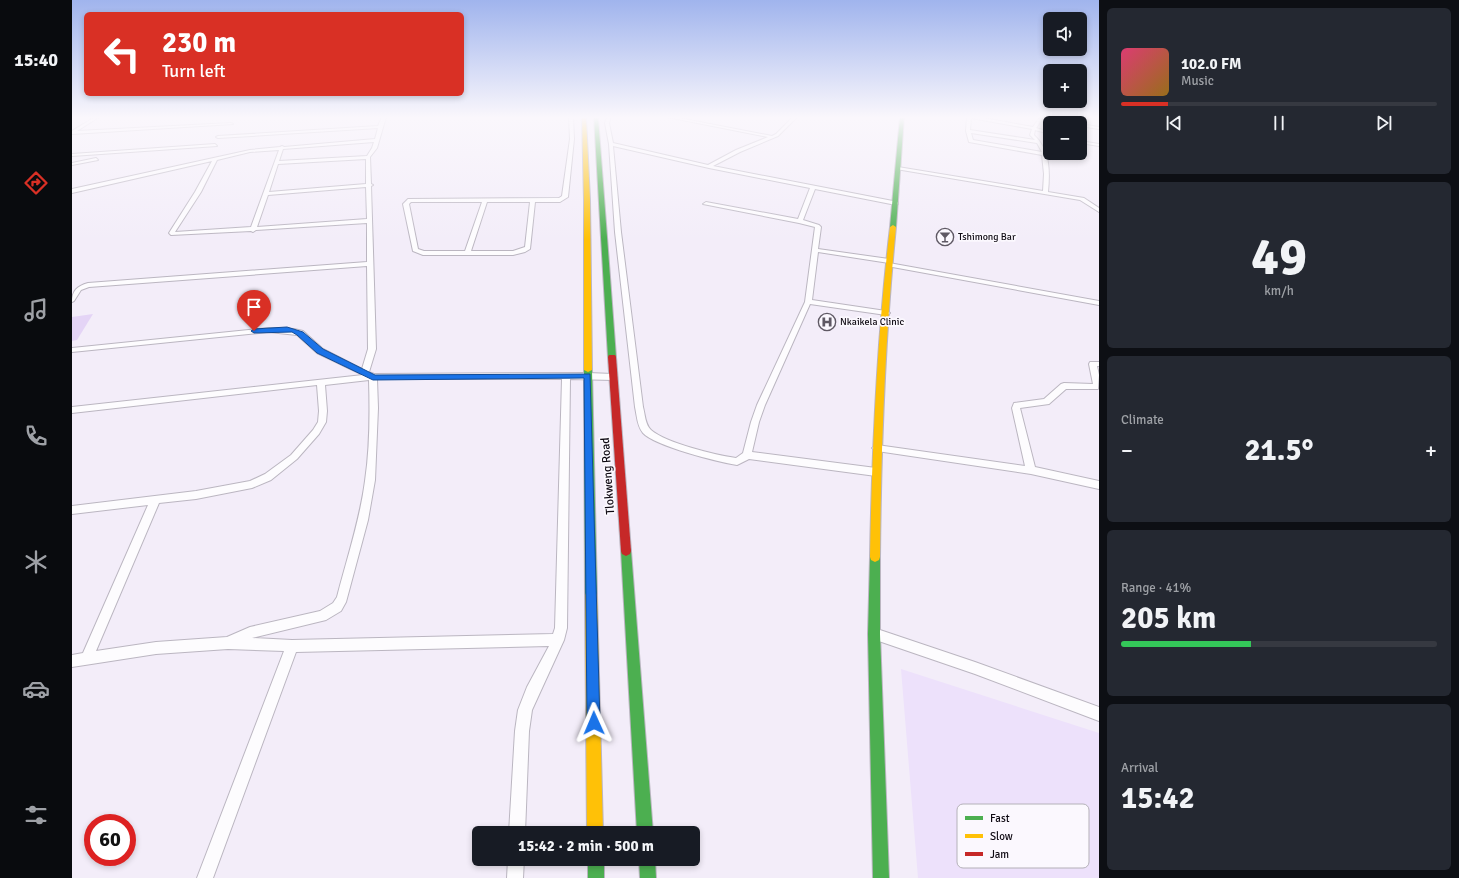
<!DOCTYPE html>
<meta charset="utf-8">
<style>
body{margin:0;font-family:Signika,sans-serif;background:#242831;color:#f1f3f6;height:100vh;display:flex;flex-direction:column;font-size:15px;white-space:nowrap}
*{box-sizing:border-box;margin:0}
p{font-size:13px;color:#9ea1a6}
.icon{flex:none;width:22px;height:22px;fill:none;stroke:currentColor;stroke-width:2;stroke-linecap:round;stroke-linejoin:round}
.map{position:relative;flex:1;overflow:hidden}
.sheet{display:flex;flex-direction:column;gap:8px;padding:8px;background:#0d0f14;width:360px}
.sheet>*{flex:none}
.top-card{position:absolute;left:12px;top:12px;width:380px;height:84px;border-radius:6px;box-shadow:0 2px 6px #0003;background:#d93025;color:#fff;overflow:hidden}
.buttons{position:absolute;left:971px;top:12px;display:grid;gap:8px}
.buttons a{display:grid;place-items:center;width:44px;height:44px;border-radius:6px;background:#171b24;box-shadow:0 2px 6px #0003;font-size:20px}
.speed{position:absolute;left:12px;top:814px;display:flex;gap:8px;font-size:20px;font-weight:700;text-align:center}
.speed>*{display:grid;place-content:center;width:52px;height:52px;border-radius:50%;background:#171b24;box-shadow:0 2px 6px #0003;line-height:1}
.speed .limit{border:6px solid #d22;background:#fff;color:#111}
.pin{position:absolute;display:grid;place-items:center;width:34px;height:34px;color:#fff;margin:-41px -17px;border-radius:50% 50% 50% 0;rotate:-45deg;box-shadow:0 0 4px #0007}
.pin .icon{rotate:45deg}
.me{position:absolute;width:44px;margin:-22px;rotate:359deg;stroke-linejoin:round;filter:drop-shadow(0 0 3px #0008)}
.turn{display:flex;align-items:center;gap:14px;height:84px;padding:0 12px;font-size:18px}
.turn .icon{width:52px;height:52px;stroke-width:2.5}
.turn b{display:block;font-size:28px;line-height:34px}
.big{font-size:30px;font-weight:700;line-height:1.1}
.sheet .card{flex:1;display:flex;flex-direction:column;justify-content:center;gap:6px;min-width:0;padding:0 14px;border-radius:6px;background:#242831}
.sheet .dial{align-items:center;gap:0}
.dial b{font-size:52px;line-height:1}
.song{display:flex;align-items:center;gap:12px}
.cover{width:48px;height:48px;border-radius:6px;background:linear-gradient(135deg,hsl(340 70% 55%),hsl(40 70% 35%))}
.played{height:4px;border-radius:2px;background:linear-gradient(90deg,#d93025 15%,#363941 15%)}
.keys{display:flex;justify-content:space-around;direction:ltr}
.heat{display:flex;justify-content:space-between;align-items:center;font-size:22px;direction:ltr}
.charge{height:6px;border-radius:3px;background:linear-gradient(90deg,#34c759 41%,#363941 0)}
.trip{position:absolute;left:400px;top:826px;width:228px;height:40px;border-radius:6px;background:#171b24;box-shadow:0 2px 6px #0003;font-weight:700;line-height:40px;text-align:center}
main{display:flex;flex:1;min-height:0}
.menu{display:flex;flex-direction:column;width:72px;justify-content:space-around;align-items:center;background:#090b0e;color:#9ea1a6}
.menu .icon{width:28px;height:28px}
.menu .current{color:#d93025}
.menu b{font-size:18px;color:#f1f3f6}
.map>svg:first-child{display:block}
</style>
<main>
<nav class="menu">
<b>15:40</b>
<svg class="icon current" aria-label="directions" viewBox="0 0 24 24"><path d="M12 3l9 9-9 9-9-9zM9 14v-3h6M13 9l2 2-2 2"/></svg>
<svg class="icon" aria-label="music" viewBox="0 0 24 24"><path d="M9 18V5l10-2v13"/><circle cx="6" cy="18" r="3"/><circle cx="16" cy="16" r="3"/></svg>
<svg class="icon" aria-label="phone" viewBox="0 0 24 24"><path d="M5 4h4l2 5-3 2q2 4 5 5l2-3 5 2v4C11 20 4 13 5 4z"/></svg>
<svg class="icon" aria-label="climate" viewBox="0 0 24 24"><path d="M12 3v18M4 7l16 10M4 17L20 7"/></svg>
<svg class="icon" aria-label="car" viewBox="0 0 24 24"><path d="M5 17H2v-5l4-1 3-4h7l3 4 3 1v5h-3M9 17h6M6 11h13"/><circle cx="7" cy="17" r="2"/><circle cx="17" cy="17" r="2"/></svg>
<svg class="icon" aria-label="filters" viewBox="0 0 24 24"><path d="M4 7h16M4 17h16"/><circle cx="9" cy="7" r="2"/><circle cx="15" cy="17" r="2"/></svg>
</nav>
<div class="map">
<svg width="1027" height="878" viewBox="0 0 1027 878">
<rect width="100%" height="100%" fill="#f3edf9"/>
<path fill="#ede1fb" d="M 829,669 L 1027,733 L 1027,878 L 846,878 Z"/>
<path fill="#e4d4f6" d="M 21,314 L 5,340 L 0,341 L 0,317 Z"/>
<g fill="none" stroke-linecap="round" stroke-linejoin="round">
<defs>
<path id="street" d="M 23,117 L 27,117 L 5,131 L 159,123 L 161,124 L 0,134 L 0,131 Z
M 310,117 L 314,117 L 305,148 L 298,157 L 299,184 L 301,185 L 299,186 L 304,349 L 297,372 L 302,374 L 516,373 L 541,374 L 545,377 L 541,380 L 498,379 L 495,628 L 492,640 L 460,710 L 457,731 L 453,833 L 437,833 L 443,731 L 446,710 L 455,687 L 477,646 L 224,652 L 141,878 L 125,878 L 212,651 L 156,649 L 84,654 L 0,667 L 0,655 L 11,653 L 76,505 L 0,514 L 0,506 L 124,491 L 178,481 L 193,474 L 219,455 L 241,430 L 246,422 L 247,411 L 245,385 L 0,413 L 0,407 L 291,375 L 245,353 L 225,335 L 197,332 L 0,352 L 0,348 L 197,328 L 222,329 L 231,331 L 251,349 L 290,369 L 296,349 L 295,266 L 17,287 L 9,290 L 2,301 L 0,302 C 0,291 5,286 16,283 L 295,262 L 295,223 L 184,230 L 181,232 L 179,231 L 99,235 L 97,233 L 123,192 L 140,161 L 0,193 L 0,189 L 178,150 L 208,147 L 210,146 L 212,147 L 303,139 L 306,128 L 146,138 L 144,137 L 146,136 L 306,126 ZM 302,142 L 300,148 L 295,156 L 207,161 L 211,149 ZM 207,150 L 179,227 L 103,232 L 129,192 L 145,160 L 178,152 ZM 294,159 L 294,184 L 197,192 L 206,164 ZM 294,187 L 295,219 L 185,227 L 196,195 ZM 305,379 L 490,379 L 483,628 L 481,634 L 220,640 L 180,638 L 254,620 L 269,611 L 274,602 L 296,520 L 303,480 L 306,408 ZM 297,380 C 298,413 298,448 293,481 C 288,520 275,558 265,597 L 261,603 L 248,611 L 178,627 L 155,637 L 84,642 L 24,651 L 87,503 L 124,499 L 180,488 L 199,480 L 225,459 L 247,434 L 254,422 L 255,411 L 253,385 Z
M 497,117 L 501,117 L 502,139 L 496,197 L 488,202 L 463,202 L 458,249 L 453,252 L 441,255 L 351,255 L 341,251 L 331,204 L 336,199 L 487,198 L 490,196 L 498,139 ZM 339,202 L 410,202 L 393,251 L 352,251 L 346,249 L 337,204 ZM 415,202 L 458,202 L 453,247 L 441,251 L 399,251 Z
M 535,117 L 539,117 L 537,123 L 541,143 L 636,165 L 664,150 L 696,137 L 595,117 L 602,117 L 700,136 L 704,134 L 721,117 L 725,117 L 706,136 L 668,152 L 641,166 L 826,202 L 826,204 L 824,205 L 743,189 L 731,220 L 747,225 L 749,227 L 746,249 L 817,259 L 820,261 L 817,263 L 746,252 L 740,300 L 814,311 L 818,313 L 814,315 L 738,304 L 693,405 L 687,422 L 680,452 L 804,468 L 807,469 L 809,472 L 807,475 L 804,476 L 677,459 L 665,465 C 646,462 583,446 571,433 C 565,426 565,416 563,407 L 543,232 L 537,144 L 533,123 ZM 541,146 L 637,168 L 738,188 L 726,219 L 634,202 L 631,204 L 727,223 L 743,227 L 733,302 L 685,405 L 679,422 L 671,453 L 664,458 C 643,455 594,443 579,430 C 573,425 573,414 571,407 L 549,232 Z
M 895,117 L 906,117 L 961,127 L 968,117 L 972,117 L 970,119 L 991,122 L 981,123 L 969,121 L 964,128 L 978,132 L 978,134 L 963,130 L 962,135 C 978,150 978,171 976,192 L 1012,198 L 1027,208 L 1027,212 L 1008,200 L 824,169 L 824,167 L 826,167 L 971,191 L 972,174 L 970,155 L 897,142 L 894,131 ZM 899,118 L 960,129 L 958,135 L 963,140 L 898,130 ZM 899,133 L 965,143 L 970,152 L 901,140 Z
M 1008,124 L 1027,127 L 1027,129 L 1008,126 Z
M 1008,141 L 1027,144 L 1027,146 L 1008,143 Z
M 143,144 L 145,146 L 0,156 L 0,154 Z
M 24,158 L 26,160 L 0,165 L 0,163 Z
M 817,263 L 1027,301 L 1027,305 L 815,266 L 814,265 Z
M 1018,362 L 1027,362 L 1027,366 L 1025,366 L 1027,375 L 1026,389 L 994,389 L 977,404 L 948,408 L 963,467 L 1027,481 L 1027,489 L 959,474 L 805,451 L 800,448 L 805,445 L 953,466 L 940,408 L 942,403 L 972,399 L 989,384 L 992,383 L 1021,384 L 1017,364 Z
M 802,628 L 903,662 L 1027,707 L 1027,721 L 903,674 L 798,638 L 796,634 L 798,630 Z
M 436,859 L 452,859 L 451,878 L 435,878 Z"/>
<path id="fast" d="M 522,117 L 526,117 L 544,357 L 540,359 L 536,357 Z
M 828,117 L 832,117 L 824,227 L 821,229 L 818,227 Z
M 513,368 L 519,368 L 520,370 L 525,595 L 523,599 L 519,600 L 515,599 L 513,595 L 512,370 Z
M 554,546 L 558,548 L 559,551 L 581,833 L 565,833 L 549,551 L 550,548 Z
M 803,552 L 807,554 L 808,557 L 808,634 L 817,878 L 801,878 L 796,634 L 798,557 L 799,554 Z
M 516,859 L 532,859 L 532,878 L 516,878 Z
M 567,859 L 583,859 L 584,878 L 568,878 Z"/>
<path id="slow" d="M 510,117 L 514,117 L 518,200 L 520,370 L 516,372 L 512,370 L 512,200 Z
M 821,225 L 824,227 C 813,337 809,447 808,557 L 807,560 L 803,562 L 799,560 L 798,557 C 800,447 805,337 818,227 Z
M 519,590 L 523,591 L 525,595 L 531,833 L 515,833 L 513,595 L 515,591 Z"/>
<path id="jam" d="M 537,355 L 543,355 L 544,357 L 559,551 L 558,554 L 554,556 L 550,554 L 549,551 L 536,357 Z"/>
</defs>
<use href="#street" stroke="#bbb6c1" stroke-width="2"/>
<use href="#fast" stroke="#bbb6c1" stroke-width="2"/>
<use href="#slow" stroke="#bbb6c1" stroke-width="2"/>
<use href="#jam" stroke="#bbb6c1" stroke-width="2"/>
<use href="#street" fill="#fdfcfe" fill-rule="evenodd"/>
<use href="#fast" fill="#4caf50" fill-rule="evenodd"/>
<use href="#slow" fill="#ffc107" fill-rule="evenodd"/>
<use href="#jam" fill="#c62828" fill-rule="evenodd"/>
</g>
<linearGradient id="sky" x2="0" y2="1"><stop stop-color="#a0b4ed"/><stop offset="0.49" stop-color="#faf7fc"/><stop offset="1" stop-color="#faf7fc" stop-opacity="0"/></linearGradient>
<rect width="1027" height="240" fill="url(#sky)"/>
<path fill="#1a73e8" stroke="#114b97" d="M 215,327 L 231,332 L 251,349 L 303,375 L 518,374 L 528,723 L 526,727 L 522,729 L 517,727 L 515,723 L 512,378 L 301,380 L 245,353 L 225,335 L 220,332 L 182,333 L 179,331 L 182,329 Z"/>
<defs>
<symbol id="bar-ring" viewBox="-11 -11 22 22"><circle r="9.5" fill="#fbf8fe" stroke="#5f5964" stroke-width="1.5"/><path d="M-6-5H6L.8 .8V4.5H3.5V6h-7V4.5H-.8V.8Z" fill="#5f5964"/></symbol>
<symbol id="hospital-ring" viewBox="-11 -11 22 22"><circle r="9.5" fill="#fbf8fe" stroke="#5f5964" stroke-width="1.5"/><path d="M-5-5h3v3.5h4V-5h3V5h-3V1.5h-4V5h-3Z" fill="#5f5964"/></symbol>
</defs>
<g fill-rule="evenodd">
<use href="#bar-ring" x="863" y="227" width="20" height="20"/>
<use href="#hospital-ring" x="745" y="312" width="20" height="20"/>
</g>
<g text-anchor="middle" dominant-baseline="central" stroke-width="3.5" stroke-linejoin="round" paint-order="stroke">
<g font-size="10" fill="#0f0a13" stroke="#fbf8fe" text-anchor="start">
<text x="886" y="237">Tshimong Bar</text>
<text x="768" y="322">Nkaikela Clinic</text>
</g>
<g font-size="12" fill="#0f0a13" stroke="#fbf8fe">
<text transform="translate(536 476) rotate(-94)">Tlokweng Road</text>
</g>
</g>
<rect x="885" y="804" width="132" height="64" rx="6" fill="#fbf8fe" stroke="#b4b1b8" stroke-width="1"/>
<rect x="893" y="816" width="18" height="4" fill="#4caf50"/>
<rect x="893" y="834" width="18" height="4" fill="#ffc107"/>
<rect x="893" y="852" width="18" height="4" fill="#c62828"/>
<g font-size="11" fill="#0f0a13">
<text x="918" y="822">Fast</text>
<text x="918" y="840">Slow</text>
<text x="918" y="858">Jam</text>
</g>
</svg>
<div class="buttons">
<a><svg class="icon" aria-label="sound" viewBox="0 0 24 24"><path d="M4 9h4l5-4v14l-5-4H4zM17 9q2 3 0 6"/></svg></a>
<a>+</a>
<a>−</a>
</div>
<div class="speed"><div class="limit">60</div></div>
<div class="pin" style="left:182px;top:331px;background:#d93025"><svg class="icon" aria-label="arrive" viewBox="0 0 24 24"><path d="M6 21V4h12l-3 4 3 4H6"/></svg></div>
<svg class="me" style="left:522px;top:723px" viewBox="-20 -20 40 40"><path d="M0-17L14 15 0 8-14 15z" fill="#1a73e8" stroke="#fff" stroke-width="4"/></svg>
<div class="trip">15:42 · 2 min · 500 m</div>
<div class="top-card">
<div class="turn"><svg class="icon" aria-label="left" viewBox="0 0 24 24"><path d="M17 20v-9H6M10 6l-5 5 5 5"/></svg><div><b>230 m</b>Turn left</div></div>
</div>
</div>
<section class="sheet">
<div class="card">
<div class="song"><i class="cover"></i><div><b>102.0 FM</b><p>Music</p></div></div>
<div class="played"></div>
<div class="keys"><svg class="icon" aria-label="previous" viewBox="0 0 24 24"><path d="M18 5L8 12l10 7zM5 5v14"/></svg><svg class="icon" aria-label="pause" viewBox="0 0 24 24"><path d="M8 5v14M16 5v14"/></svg><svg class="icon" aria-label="next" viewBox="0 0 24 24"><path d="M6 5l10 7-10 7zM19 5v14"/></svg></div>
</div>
<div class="card dial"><b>49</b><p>km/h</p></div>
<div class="card"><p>Climate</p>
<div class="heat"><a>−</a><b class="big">21.5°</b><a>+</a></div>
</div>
<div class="card"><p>Range · 41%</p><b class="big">205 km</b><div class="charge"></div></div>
<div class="card"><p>Arrival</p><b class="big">15:42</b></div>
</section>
</main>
